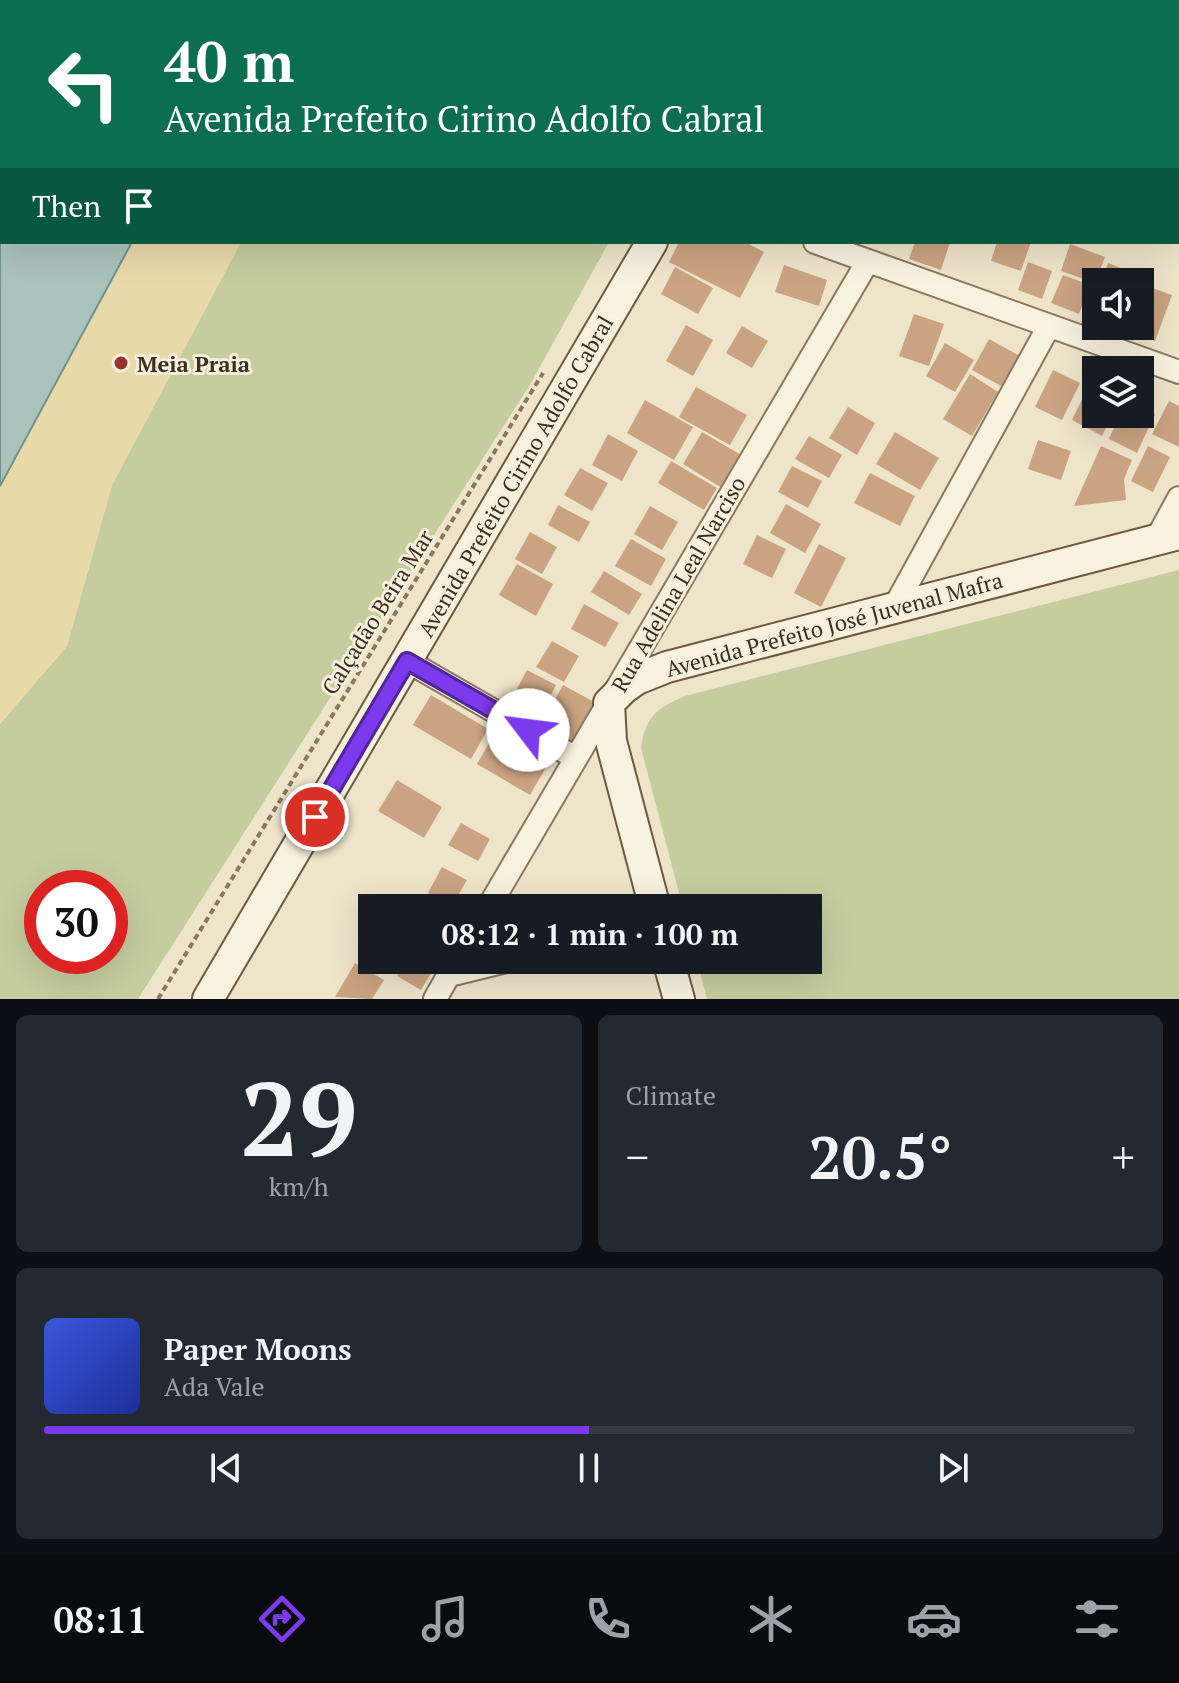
<!DOCTYPE html>
<meta charset="utf-8">
<style>
body{margin:0;font-family:"PT Serif",serif;background:#242831;color:#f1f3f6;height:100vh;display:flex;flex-direction:column;font-size:30px;white-space:nowrap}
*{box-sizing:border-box;margin:0}
p{font-size:26px;color:#9ea1a6}
.icon{flex:none;width:44px;height:44px;fill:none;stroke:currentColor;stroke-width:2;stroke-linecap:round;stroke-linejoin:round}
.map{position:relative;height:999px;overflow:hidden}
.details{display:flex;flex-direction:column;gap:16px;padding:16px;background:#0d0f14;flex:1}
.details>*{flex:none}
.guide{position:absolute;left:0px;top:0px;width:1180px;height:244px;box-shadow:0 8px 32px #0002;background:#0b6e4f;color:#fff;overflow:hidden}
.controls{position:absolute;left:1082px;top:268px;display:grid;gap:16px}
.controls a{display:grid;place-items:center;width:72px;height:72px;border-radius:0px;background:#171b24;box-shadow:0 8px 32px #0002;font-size:40px}
.speed{position:absolute;left:24px;top:870px;display:flex;gap:16px;font-size:40px;font-weight:700;text-align:center}
.speed>*{display:grid;place-content:center;width:104px;height:104px;border-radius:50%;background:#171b24;box-shadow:0 8px 32px #0002;line-height:1}
.speed .limit{border:12px solid #d22;background:#fff;color:#111}
.pin{position:absolute;display:grid;place-items:center;width:68px;height:68px;color:#fff;margin:-34px;border:4px solid #fff;border-radius:50%;box-shadow:0 2px 8px #0007}
.me{position:absolute;width:88px;margin:-44px;rotate:300deg;stroke-linejoin:round;filter:drop-shadow(0 0 6px #0008)}
.turn{display:flex;align-items:center;gap:28px;height:168px;padding:0 32px;font-size:36px}
.turn .icon{width:104px;height:104px;stroke-width:2.5}
.turn b{display:block;font-size:56px;line-height:68px}
.then{display:flex;align-items:center;height:76px;padding:0 32px;background:#0003;gap:16px;font-size:30px}
.big{font-size:60px;font-weight:800;line-height:1.1}
.details .card{flex:1;display:flex;flex-direction:column;justify-content:center;gap:12px;min-width:0;padding:0 28px;border-radius:12px;background:#242831}
.details .dial{align-items:center;gap:0}
.dial b{font-size:104px;line-height:1}
.song{display:flex;align-items:center;gap:24px}
.cover{width:96px;height:96px;border-radius:12px;background:linear-gradient(135deg,hsl(230 70% 55%),hsl(230 70% 35%))}
.played{height:8px;border-radius:4px;background:linear-gradient(90deg,#7c3aed 50%,#363941 50%)}
.keys{display:flex;justify-content:space-around;direction:ltr}
.heat{display:flex;justify-content:space-between;align-items:center;font-size:44px;direction:ltr}
.details .tiles{flex:1;display:grid;gap:16px;grid-template-columns:1fr 1fr}
.card:last-child{grid-column:span 2}
.trip{position:absolute;left:358px;top:894px;width:464px;height:80px;border-radius:0px;background:#171b24;box-shadow:0 8px 32px #0002;font-weight:800;line-height:80px;text-align:center}
.tab-bar{display:flex;height:128px;justify-content:space-around;align-items:center;background:#090b0e;color:#9ea1a6}
.tab-bar .icon{width:56px;height:56px}
.tab-bar .active{color:#7c3aed}
.tab-bar b{font-size:36px;color:#f1f3f6}
.map>svg:first-child{display:block}
</style>
<div class="map">
<svg width="1179" height="999" viewBox="0 0 1179 999">
<rect width="100%" height="100%" fill="#eee4ca"/>
<path fill="#c5cc9e" fill-rule="evenodd" d="M 370,0 L 743,0 L 369,2 Z
M 241,242 L 609,242 L 531,383 L 138,999 L 0,999 L 0,724 L 67,646 L 112,485 ZM 42,888 L 110,888 L 110,956 L 42,956 Z
M 1179,570 L 1179,999 L 707,999 L 697,960 L 808,960 L 808,908 L 683,908 L 641,748 C 645,716 658,708 685,696 Z"/>
<path fill="#e8d9a9" d="M 132,242 L 241,242 L 112,485 L 67,646 L 0,724 L 0,486 Z"/>
<path fill="#aac2bc" stroke="#71918a" stroke-width="2" d="M 0,0 L 262,0 L 2,2 L 2,242 L 132,242 L 0,486 Z"/>
<path fill="#caa382" d="M 679,242 L 745,242 L 764,252 L 740,298 L 669,262 Z
M 915,242 L 950,242 L 941,270 L 909,259 Z
M 997,242 L 1031,242 L 1021,271 L 991,261 Z
M 1070,244 L 1105,257 L 1095,283 L 1061,271 Z
M 1028,262 L 1052,271 L 1042,299 L 1018,290 Z
M 1108,263 L 1144,277 L 1142,282 L 1101,282 Z
M 784,265 L 827,280 L 819,306 L 775,292 Z
M 675,267 L 713,288 L 698,314 L 661,294 Z
M 1063,275 L 1090,285 L 1079,314 L 1051,303 Z
M 1144,285 L 1172,295 L 1155,341 L 1128,332 L 1130,326 L 1140,326 L 1140,297 Z
M 914,314 L 944,324 L 929,366 L 899,356 Z
M 686,325 L 713,340 L 693,376 L 666,361 Z
M 742,326 L 768,341 L 752,368 L 726,353 Z
M 989,339 L 1020,356 L 1003,387 L 972,370 Z
M 945,343 L 974,360 L 955,392 L 926,376 Z
M 1053,370 L 1080,383 L 1062,420 L 1035,407 Z
M 970,374 L 998,392 L 972,436 L 943,419 Z
M 1090,383 L 1096,386 L 1096,414 L 1113,414 L 1102,436 L 1072,420 Z
M 696,387 L 747,415 L 730,445 L 679,417 Z
M 645,400 L 693,427 L 674,460 L 627,433 Z
M 1169,401 L 1179,406 L 1179,447 L 1152,434 Z
M 848,407 L 875,423 L 857,455 L 829,438 Z
M 1140,407 L 1155,414 L 1137,453 L 1109,439 L 1120,414 L 1140,414 Z
M 702,432 L 741,455 L 722,488 L 683,464 Z
M 895,432 L 939,458 L 920,490 L 876,464 Z
M 608,434 L 638,451 L 622,481 L 592,465 Z
M 809,436 L 842,455 L 829,478 L 795,459 Z
M 1038,440 L 1071,451 L 1061,480 L 1028,469 Z
M 1101,446 L 1132,460 L 1124,479 L 1126,500 L 1074,506 Z
M 1148,446 L 1170,457 L 1153,492 L 1131,481 Z
M 671,461 L 717,488 L 704,510 L 658,483 Z
M 792,466 L 822,481 L 808,508 L 778,492 Z
M 580,468 L 608,483 L 592,511 L 564,495 Z
M 870,473 L 915,496 L 900,526 L 854,503 Z
M 786,504 L 821,524 L 805,553 L 770,533 Z
M 558,505 L 590,522 L 579,542 L 548,525 Z
M 650,506 L 678,522 L 662,550 L 634,534 Z
M 530,532 L 557,547 L 542,574 L 515,559 Z
M 757,535 L 786,549 L 772,578 L 743,564 Z
M 631,539 L 666,559 L 651,586 L 615,566 Z
M 819,544 L 846,558 L 821,607 L 794,593 Z
M 517,564 L 553,584 L 536,616 L 499,595 Z
M 604,571 L 642,594 L 629,615 L 591,592 Z
M 584,604 L 619,623 L 605,647 L 571,629 Z
M 552,641 L 579,656 L 564,682 L 536,667 Z
M 527,670 L 556,685 L 538,719 L 509,704 Z
M 563,685 L 596,703 L 575,742 L 542,724 Z
M 431,695 L 488,729 L 471,759 L 413,725 Z
M 495,733 L 548,764 L 530,795 L 477,764 Z
M 397,780 L 442,807 L 424,838 L 378,811 Z
M 461,823 L 490,839 L 478,861 L 448,845 Z
M 442,867 L 467,880 L 452,906 L 428,893 Z
M 407,960 L 416,960 L 433,970 L 421,990 L 397,976 Z
M 355,963 L 384,980 L 372,999 L 335,997 Z"/>
<g fill="none" stroke-linecap="round" stroke-linejoin="round">
<defs>
<path id="street" d="M 1178,171 L 1179,171
M 815,242 L 1179,372
M 1156,540 L 1179,498
M 894,608 L 1049,326
M 407,661 L 576,758
M 488,908 L 868,261
M 449,975 L 511,960
M 435,999 L 455,964"/>
<path id="secondary" d="M 787,2 L 788,0
M 655,908 L 611,741 L 609,703 L 624,688 L 637,679 L 667,667 L 1179,534
M 668,960 L 679,999
M 208,999 L 652,242"/>
</defs>
<use href="#street" stroke="#8a775f" stroke-width="26"/>
<use href="#secondary" stroke="#6c5942" stroke-width="34"/>
<path stroke="#8a775f" stroke-width="4" stroke-dasharray="6 4" stroke-linecap="butt" d="M 158,999 L 543,373"/>
<use href="#street" stroke="#f8f1de" stroke-width="22"/>
<use href="#secondary" stroke="#f8f1de" stroke-width="30"/>
</g>
<g fill="none" stroke-linecap="round" stroke-linejoin="round">
<defs>
<path id="route" d="M 315,817 L 407,661 L 528,730"/>
</defs>
<use href="#route" stroke="#51269a" stroke-width="20"/>
<use href="#route" stroke="#7c3aed" stroke-width="14"/>
</g>
<circle fill="#973431" stroke="#f5eeda" stroke-width="3" cx="121" cy="363" r="8"/>
<g text-anchor="middle" dominant-baseline="central" stroke-width="6" stroke-linejoin="round" paint-order="stroke">
<g font-size="22" font-weight="bold" fill="#3b2f22" stroke="#f5eeda" text-anchor="start">
<text x="137" y="363">Meia Praia</text>
</g>
<g font-size="22" fill="#3b2f22" stroke="#f5eeda">
<text transform="translate(515 476) rotate(-60)">Avenida Prefeito Cirino Adolfo Cabral</text>
<text transform="translate(678 584) rotate(-60)">Rua Adelina Leal Narciso</text>
<text transform="translate(377 612) rotate(-58)">Calçadão Beira Mar</text>
<text transform="translate(834 624) rotate(-15)">Avenida Prefeito José Juvenal Mafra</text>
</g>
</g>
</svg>
<div class="controls">
<a><svg class="icon" aria-label="sound" viewBox="0 0 24 24"><path d="M4 9h4l5-4v14l-5-4H4zM17 9q2 3 0 6"/></svg></a>
<a><svg class="icon" aria-label="layers" viewBox="0 0 24 24"><path d="M12 4l9 5-9 5-9-5zM3 14l9 5 9-5"/></svg></a>
</div>
<div class="speed"><div class="limit">30</div></div>
<div class="pin" style="left:315px;top:817px;background:#d93025"><svg class="icon" aria-label="arrive" viewBox="0 0 24 24"><path d="M6 21V4h12l-3 4 3 4H6"/></svg></div>
<svg class="me" style="left:528px;top:730px" viewBox="-20 -20 40 40"><circle r="19" fill="#fff"/><path d="M0-13L10 11 0 6-10 11z" fill="#7c3aed"/></svg>
<div class="trip">08:12 · 1 min · 100 m</div>
<div class="guide">
<div class="turn"><svg class="icon" aria-label="left" viewBox="0 0 24 24"><path d="M17 20v-9H6M10 6l-5 5 5 5"/></svg><div><b>40 m</b>Avenida Prefeito Cirino Adolfo Cabral</div></div>
<div class="then">Then<svg class="icon" aria-label="arrive" viewBox="0 0 24 24"><path d="M6 21V4h12l-3 4 3 4H6"/></svg></div>
</div>
</div>
<section class="details">
<div class="tiles">
<div class="card dial"><b>29</b><p>km/h</p></div>
<div class="card"><p>Climate</p>
<div class="heat"><a>−</a><b class="big">20.5°</b><a>+</a></div>
</div>
<div class="card">
<div class="song"><i class="cover"></i><div><b>Paper Moons</b><p>Ada Vale</p></div></div>
<div class="played"></div>
<div class="keys"><svg class="icon" aria-label="previous" viewBox="0 0 24 24"><path d="M18 5L8 12l10 7zM5 5v14"/></svg><svg class="icon" aria-label="pause" viewBox="0 0 24 24"><path d="M8 5v14M16 5v14"/></svg><svg class="icon" aria-label="next" viewBox="0 0 24 24"><path d="M6 5l10 7-10 7zM19 5v14"/></svg></div>
</div>
</div>
</section>
<nav class="tab-bar">
<b>08:11</b>
<svg class="icon active" aria-label="directions" viewBox="0 0 24 24"><path d="M12 3l9 9-9 9-9-9zM9 14v-3h6M13 9l2 2-2 2"/></svg>
<svg class="icon" aria-label="music" viewBox="0 0 24 24"><path d="M9 18V5l10-2v13"/><circle cx="6" cy="18" r="3"/><circle cx="16" cy="16" r="3"/></svg>
<svg class="icon" aria-label="phone" viewBox="0 0 24 24"><path d="M5 4h4l2 5-3 2q2 4 5 5l2-3 5 2v4C11 20 4 13 5 4z"/></svg>
<svg class="icon" aria-label="climate" viewBox="0 0 24 24"><path d="M12 3v18M4 7l16 10M4 17L20 7"/></svg>
<svg class="icon" aria-label="car" viewBox="0 0 24 24"><path d="M5 17H2v-5l4-1 3-4h7l3 4 3 1v5h-3M9 17h6M6 11h13"/><circle cx="7" cy="17" r="2"/><circle cx="17" cy="17" r="2"/></svg>
<svg class="icon" aria-label="filters" viewBox="0 0 24 24"><path d="M4 7h16M4 17h16"/><circle cx="9" cy="7" r="2"/><circle cx="15" cy="17" r="2"/></svg>
</nav>
